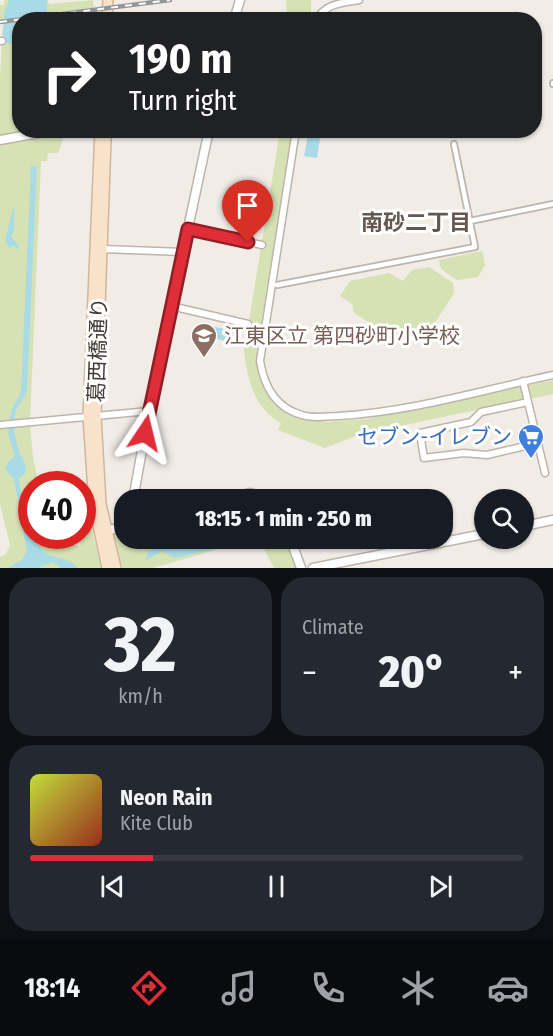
<!DOCTYPE html>
<meta charset="utf-8">
<style>
body{margin:0;font-family:"Fira Sans Condensed","Noto Sans JP",sans-serif;background:#242831;color:#f1f3f6;height:100vh;display:flex;flex-direction:column;font-size:22px;white-space:nowrap}
*{box-sizing:border-box;margin:0}
p{font-size:20px;color:#9ea1a6}
.icon{flex:none;width:33px;height:33px;fill:none;stroke:currentColor;stroke-width:2;stroke-linecap:round;stroke-linejoin:round}
.map{position:relative;height:568px;overflow:hidden}
.drawer{display:flex;flex-direction:column;gap:9px;padding:9px;background:#0d0f14;flex:1}
.drawer>*{flex:none}
.top-card{position:absolute;left:12px;top:12px;width:530px;height:126px;border-radius:24px;box-shadow:0 2px 4px #0004;background:#202124;color:#fff;overflow:hidden}
.tools{position:absolute;left:474px;top:489px;display:grid;gap:12px}
.tools a{display:grid;place-items:center;width:60px;height:60px;border-radius:50%;background:#171b24;box-shadow:0 2px 4px #0004;font-size:30px}
.speed{position:absolute;left:18px;top:471px;display:flex;gap:12px;font-size:30px;font-weight:700;text-align:center}
.speed>*{display:grid;place-content:center;width:78px;height:78px;border-radius:50%;background:#171b24;box-shadow:0 2px 4px #0004;line-height:1}
.speed .limit{border:9px solid #d22;background:#fff;color:#111}
.pin{position:absolute;display:grid;place-items:center;width:51px;height:51px;color:#fff;margin:-62px -26px;border-radius:50% 50% 50% 0;rotate:-45deg;box-shadow:0 0 6px #0007}
.pin .icon{rotate:45deg}
.me{position:absolute;width:66px;margin:-33px;rotate:10deg;stroke-linejoin:round;filter:drop-shadow(0 0 4px #0008)}
.turn{display:flex;align-items:center;gap:21px;height:126px;padding:0 18px;font-size:27px}
.turn .icon{width:78px;height:78px;stroke-width:2.5}
.turn b{display:block;font-size:42px;line-height:51px}
.big{font-size:45px;font-weight:800;line-height:1.1}
.drawer .tile{flex:1;display:flex;flex-direction:column;justify-content:center;gap:9px;min-width:0;padding:0 21px;border-radius:24px;background:#242831}
.drawer .dial{align-items:center;gap:0}
.dial b{font-size:78px;line-height:1}
.song{display:flex;align-items:center;gap:18px}
.cover{width:72px;height:72px;border-radius:9px;background:linear-gradient(135deg,hsl(70 70% 55%),hsl(10 70% 35%))}
.played{height:6px;border-radius:3px;background:linear-gradient(90deg,#e02e39 25%,#363941 25%)}
.keys{display:flex;justify-content:space-around;direction:ltr}
.heat{display:flex;justify-content:space-between;align-items:center;font-size:33px;direction:ltr}
.drawer .tiles{flex:1;display:grid;gap:9px;grid-template-columns:1fr 1fr}
.tile:last-child{grid-column:span 2}
.trip{position:absolute;left:114px;top:489px;width:339px;height:60px;border-radius:24px;background:#171b24;box-shadow:0 2px 4px #0004;font-weight:800;line-height:60px;text-align:center}
.dock{display:flex;height:96px;justify-content:space-around;align-items:center;background:#090b0e;color:#9ea1a6}
.dock .icon{width:42px;height:42px}
.dock .active{color:#e02e39}
.dock b{font-size:27px;color:#f1f3f6}
.map>svg:first-child{display:block}
</style>
<div class="map">
<svg width="553" height="568" viewBox="0 0 553 568">
<rect width="100%" height="100%" fill="#f1ece6"/>
<path fill="#d6e1b4" d="M 4,0 L 48,0 L 49,4 L 93,0 L 94,8 L 49,14 L 49,19 L 20,20 L 20,130 L 66,131 L 58,153 L 48,153 L 47,161 L 41,161 L 30,422 L 33,459 L 39,484 L 32,484 L 32,536 L 59,536 L 66,542 L 81,547 L 79,537 L 82,536 L 83,530 L 89,518 L 101,568 L 0,568 L 0,557 L 6,554 L 10,545 L 0,504 L 0,80 L 3,20 L 0,20 L 0,5 L 4,5 Z
M 286,0 L 311,0 L 311,19 L 287,19 Z
M 280,131 L 292,131 L 257,350 L 258,361 L 280,404 L 326,422 L 367,419 L 553,380 L 553,394 L 361,434 L 325,448 L 278,430 L 281,423 C 254,407 248,381 244,352 Z
M 482,251 L 485,265 L 478,277 L 457,280 L 441,269 L 439,260 Z
M 429,267 L 453,283 L 454,293 L 434,324 L 424,326 L 419,335 L 395,339 L 354,313 L 352,304 L 340,296 L 350,281 L 389,273 L 403,281 L 412,270 Z
M 124,529 L 124,538 L 287,539 L 298,568 L 274,568 L 265,551 L 259,546 L 243,542 L 153,568 L 104,568 L 112,532 Z"/>
<path fill="#a9dbe7" d="M 9,0 L 47,0 L 47,19 L 20,20 L 19,51 L 17,43 L 8,44 L 3,39 L 4,13 Z
M 309,130 L 321,132 L 317,158 L 304,156 Z
M 31,166 L 37,166 L 27,390 C 25,398 18,404 16,411 C 11,430 17,450 26,465 L 25,474 L 19,478 L 22,501 L 31,524 L 32,536 L 35,536 C 44,566 62,550 78,568 L 61,568 L 53,562 L 38,568 L 8,568 L 21,560 L 27,552 L 14,479 L 5,469 L 8,462 L 15,456 L 8,434 L 11,411 L 21,392 Z
M 14,205 L 14,231 L 11,236 L 19,246 L 17,250 L 14,245 L 9,248 L 5,240 Z
M 210,326 L 237,331 L 234,343 L 208,337 Z
M 153,539 L 223,539 L 213,549 L 175,558 L 162,551 L 145,561 Z"/>
<g fill="none" stroke-linecap="round" stroke-linejoin="round">
<defs>
<path id="pedestrian" d="M 553,83 L 553,84
M 470,221 L 553,204
M 277,285 L 475,247 L 454,144"/>
<path id="minor" d="M 317,20 C 324,3 344,3 359,0
M 0,41 L 2,41
M 296,130 L 260,361 C 264,386 276,408 302,415 C 314,419 326,416 338,416 C 410,412 483,390 553,375
M 188,229 L 262,245
M 102,249 L 183,252
M 171,306 L 248,324
M 523,381 L 545,473
M 528,402 L 481,412 L 471,422 L 420,433 L 424,458 L 464,453 L 487,455 L 538,443
M 0,425 L 149,411"/>
<path id="tertiary" d="M 234,20 L 240,0
M 0,140 L 55,130
M 133,500 L 149,411 L 209,130
M 223,500 L 250,493 L 269,500
M 524,526 L 553,520
M 103,532 L 124,526
M 290,538 L 301,568
M 313,568 L 484,534"/>
<path id="secondary" d="M 107,20 L 108,0
M 100,130 L 88,416 L 94,506 L 107,568
M 104,130 L 106,140 L 96,416 L 101,504 L 116,568"/>
</defs>
<use href="#pedestrian" stroke="#beb4ad" stroke-width="8"/>
<use href="#minor" stroke="#beb4ad" stroke-width="9"/>
<use href="#tertiary" stroke="#beb4ad" stroke-width="11"/>
<use href="#secondary" stroke="#ceb79d" stroke-width="12"/>
<use href="#pedestrian" stroke="#fff" stroke-width="4.5"/>
<use href="#minor" stroke="#fff" stroke-width="6"/>
<use href="#tertiary" stroke="#fff" stroke-width="8"/>
<use href="#secondary" stroke="#f8e3ca" stroke-width="9"/>
<defs>
<path id="rail" d="M 0,22 L 170,0"/>
</defs>
<use href="#rail" stroke="#959595" stroke-width="4.5"/>
<use href="#rail" stroke="#fff" stroke-width="2" stroke-dasharray="7" stroke-linecap="butt"/>
</g>
<g fill="none" stroke-linecap="round" stroke-linejoin="round">
<defs>
<path id="route" d="M 145,433 L 188,229 L 248,242"/>
</defs>
<use href="#route" stroke="#921e25" stroke-width="15"/>
<use href="#route" stroke="#e02e39" stroke-width="10"/>
</g>
<defs>
<symbol id="school-pin" viewBox="-11 -11 22 30"><path d="M0 17L-7.5 6A9.5 9.5 0 1 1 7.5 6Z" fill="#8d6e63" stroke="#fff"/><path d="M0-5L7-2L0 1L-7-2ZM-4 1L0 2.5L4 1V4Q0 6-4 4Z" fill="#fff"/></symbol>
<symbol id="supermarket-pin" viewBox="-11 -11 22 30"><path d="M0 17L-7.5 6A9.5 9.5 0 1 1 7.5 6Z" fill="#3f7fe0" stroke="#fff"/><path d="M-6-5.5h2.5l.6 2H6L4.5 2H-2.5L-4.4-4H-6ZM-1.5 3.2a1.3 1.3 0 1 0 .1 0ZM3 3.2a1.3 1.3 0 1 0 .1 0Z" fill="#fff"/></symbol>
</defs>
<g fill-rule="evenodd">
<use href="#school-pin" x="189" y="321" width="30" height="40"/>
<use href="#supermarket-pin" x="516" y="422" width="30" height="40"/>
</g>
<g text-anchor="middle" dominant-baseline="central" stroke-width="6" stroke-linejoin="round" paint-order="stroke">
<g font-size="21" fill="#785e54" stroke="#fff" text-anchor="start">
<text x="224" y="336">江東区立 第四砂町小学校</text>
</g>
<g font-size="21" fill="#433b36" stroke="#fff">
<text transform="translate(98 350) rotate(-88)">葛西橋通り</text>
</g>
<g font-size="21" fill="#366cbe" stroke="#fff" text-anchor="end">
<text x="512" y="437">セブン-イレブン</text>
</g>
<g font-size="22" font-weight="bold" fill="#64574f" stroke="#fff">
<text x="416" y="222">南砂二丁目</text>
</g>
</g>
</svg>
<div class="tools">
<a><svg class="icon" aria-label="search" viewBox="0 0 24 24"><circle cx="10" cy="10" r="6"/><path d="M15 15l6 6"/></svg></a>
</div>
<div class="speed"><div class="limit">40</div></div>
<div class="pin" style="left:248px;top:242px;background:#d93025"><svg class="icon" aria-label="arrive" viewBox="0 0 24 24"><path d="M6 21V4h12l-3 4 3 4H6"/></svg></div>
<svg class="me" style="left:145px;top:433px" viewBox="-20 -20 40 40"><path d="M0-17L14 15 0 8-14 15z" fill="#e02e39" stroke="#fff" stroke-width="4"/></svg>
<div class="trip">18:15 · 1 min · 250 m</div>
<div class="top-card">
<div class="turn"><svg class="icon" aria-label="right" viewBox="0 0 24 24"><path d="M7 20v-9h11M14 6l5 5-5 5"/></svg><div><b>190 m</b>Turn right</div></div>
</div>
</div>
<section class="drawer">
<div class="tiles">
<div class="tile dial"><b>32</b><p>km/h</p></div>
<div class="tile"><p>Climate</p>
<div class="heat"><a>−</a><b class="big">20°</b><a>+</a></div>
</div>
<div class="tile">
<div class="song"><i class="cover"></i><div><b>Neon Rain</b><p>Kite Club</p></div></div>
<div class="played"></div>
<div class="keys"><svg class="icon" aria-label="previous" viewBox="0 0 24 24"><path d="M18 5L8 12l10 7zM5 5v14"/></svg><svg class="icon" aria-label="pause" viewBox="0 0 24 24"><path d="M8 5v14M16 5v14"/></svg><svg class="icon" aria-label="next" viewBox="0 0 24 24"><path d="M6 5l10 7-10 7zM19 5v14"/></svg></div>
</div>
</div>
</section>
<nav class="dock">
<b>18:14</b>
<svg class="icon active" aria-label="directions" viewBox="0 0 24 24"><path d="M12 3l9 9-9 9-9-9zM9 14v-3h6M13 9l2 2-2 2"/></svg>
<svg class="icon" aria-label="music" viewBox="0 0 24 24"><path d="M9 18V5l10-2v13"/><circle cx="6" cy="18" r="3"/><circle cx="16" cy="16" r="3"/></svg>
<svg class="icon" aria-label="phone" viewBox="0 0 24 24"><path d="M5 4h4l2 5-3 2q2 4 5 5l2-3 5 2v4C11 20 4 13 5 4z"/></svg>
<svg class="icon" aria-label="climate" viewBox="0 0 24 24"><path d="M12 3v18M4 7l16 10M4 17L20 7"/></svg>
<svg class="icon" aria-label="car" viewBox="0 0 24 24"><path d="M5 17H2v-5l4-1 3-4h7l3 4 3 1v5h-3M9 17h6M6 11h13"/><circle cx="7" cy="17" r="2"/><circle cx="17" cy="17" r="2"/></svg>
</nav>
